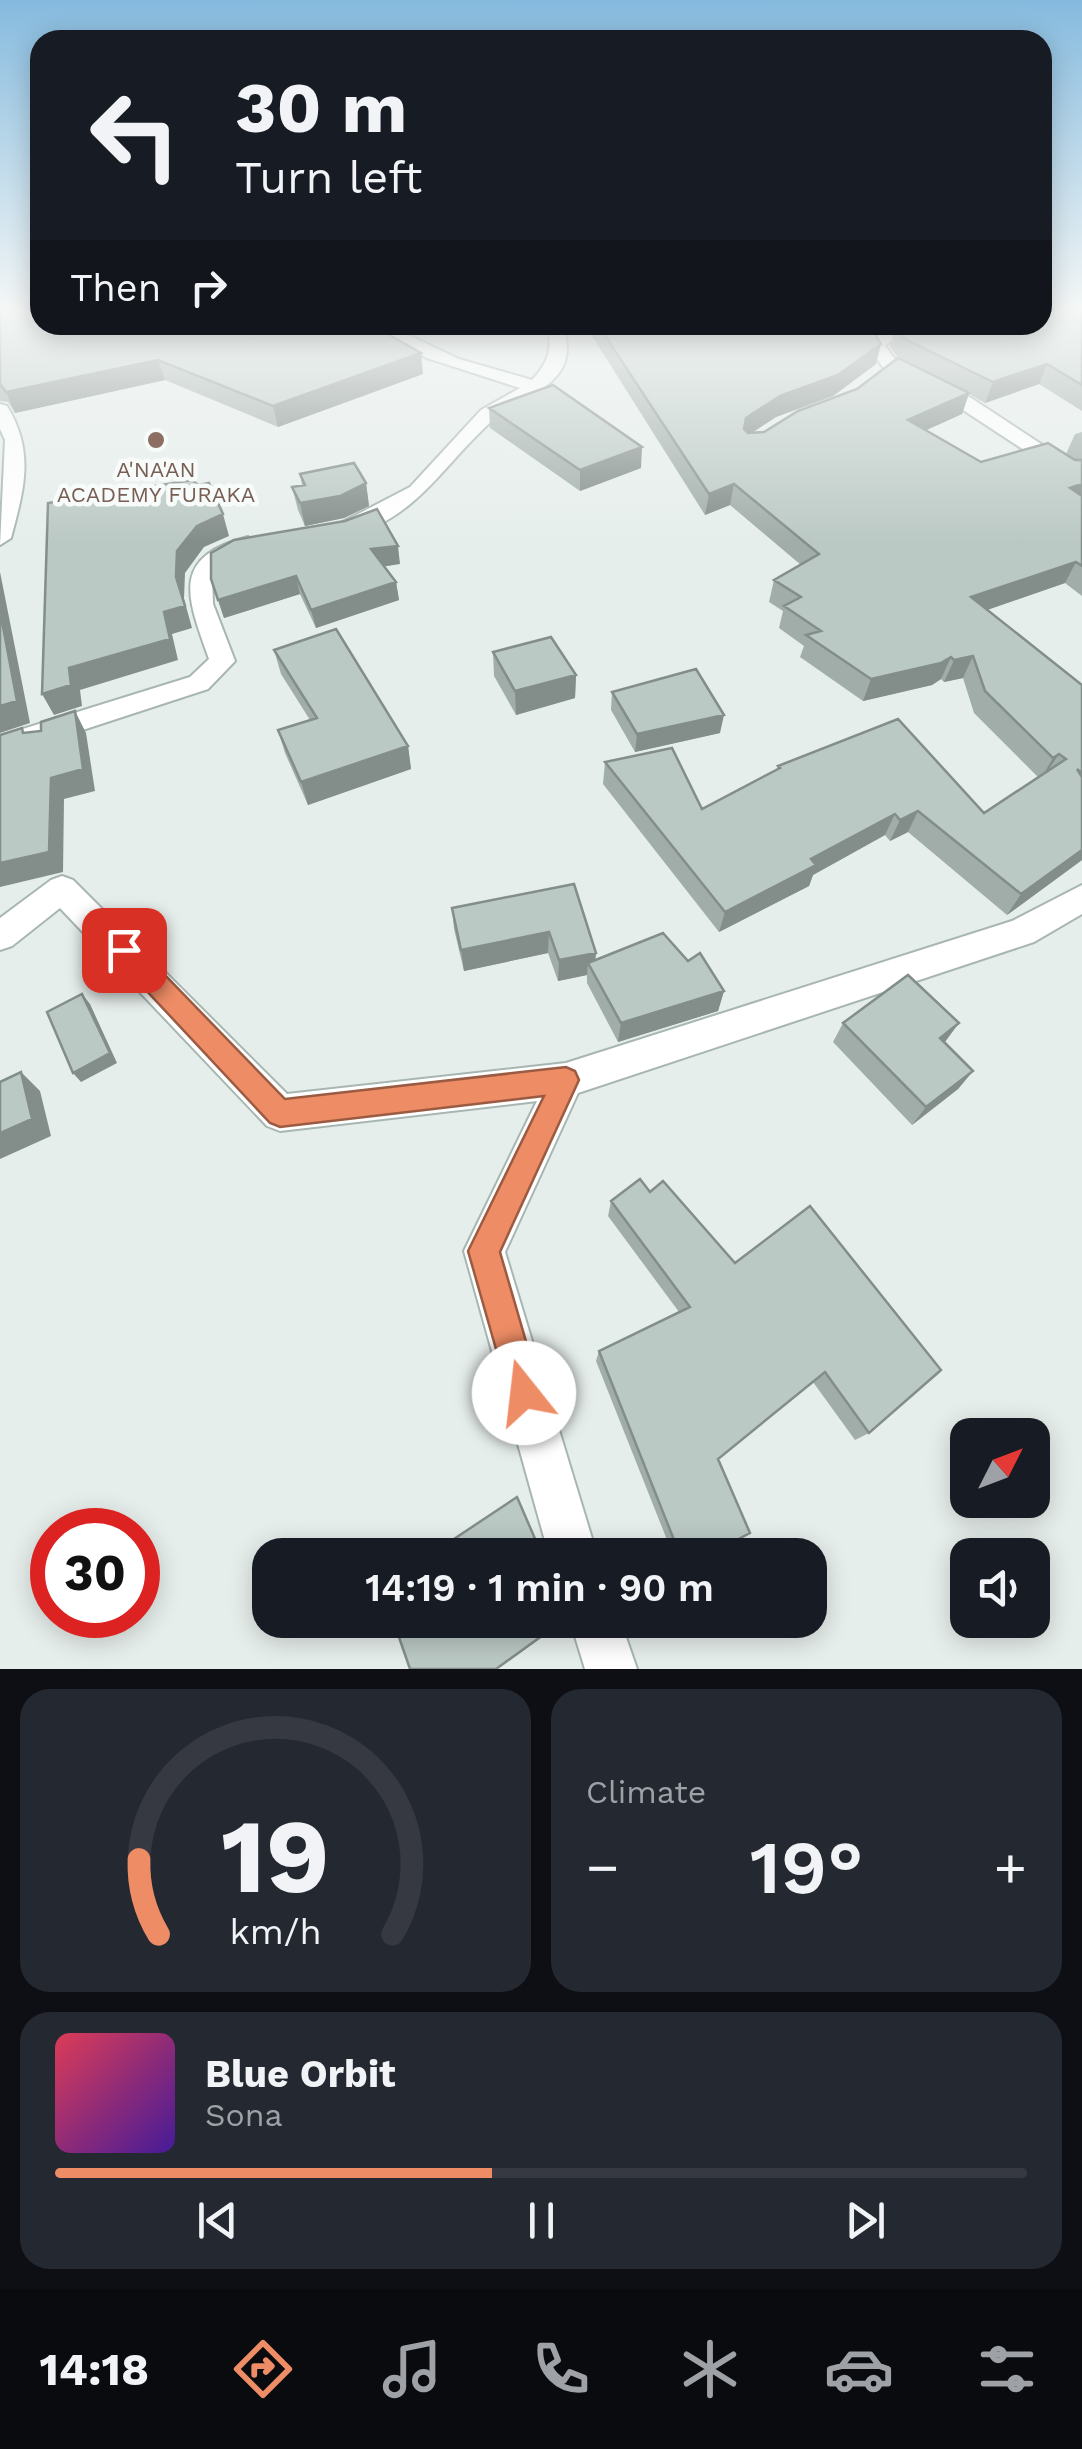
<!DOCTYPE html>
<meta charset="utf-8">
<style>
body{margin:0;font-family:"Work Sans",sans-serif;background:#242831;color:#f1f3f6;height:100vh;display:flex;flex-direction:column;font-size:38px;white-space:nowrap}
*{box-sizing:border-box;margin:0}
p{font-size:32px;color:#9ea1a6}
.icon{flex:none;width:55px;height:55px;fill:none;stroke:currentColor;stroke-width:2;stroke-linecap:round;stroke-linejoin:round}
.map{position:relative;height:1669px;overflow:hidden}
.side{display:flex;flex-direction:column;gap:20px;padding:20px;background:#0d0f14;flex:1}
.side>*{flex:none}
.top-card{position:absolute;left:30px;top:30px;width:1022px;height:305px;border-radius:30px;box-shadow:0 5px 25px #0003;background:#171b24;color:#f1f3f6;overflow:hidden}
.needle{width:65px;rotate:48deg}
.buttons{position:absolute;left:950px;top:1418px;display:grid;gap:20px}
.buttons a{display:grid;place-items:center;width:100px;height:100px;border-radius:20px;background:#171b24;box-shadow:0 5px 25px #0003;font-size:50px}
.speed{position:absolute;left:30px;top:1508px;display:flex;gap:20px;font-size:50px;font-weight:700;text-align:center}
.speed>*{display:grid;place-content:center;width:130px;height:130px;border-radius:50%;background:#171b24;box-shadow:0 5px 25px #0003;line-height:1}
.speed .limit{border:15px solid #d22;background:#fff;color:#111}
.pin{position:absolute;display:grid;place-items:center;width:85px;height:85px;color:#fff;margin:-42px;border-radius:20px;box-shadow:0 5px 15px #0006}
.me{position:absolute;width:110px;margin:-55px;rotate:344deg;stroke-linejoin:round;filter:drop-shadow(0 0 8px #0008)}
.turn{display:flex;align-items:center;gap:35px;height:210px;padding:0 40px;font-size:45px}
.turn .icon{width:130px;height:130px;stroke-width:2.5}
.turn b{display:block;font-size:70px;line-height:85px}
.then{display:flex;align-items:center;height:95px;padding:0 40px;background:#0003;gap:20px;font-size:38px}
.big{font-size:75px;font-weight:600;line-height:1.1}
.side .widget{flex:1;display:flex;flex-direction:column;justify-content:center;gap:15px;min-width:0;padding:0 35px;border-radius:30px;background:#242831}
.side .dial{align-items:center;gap:0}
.dial svg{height:260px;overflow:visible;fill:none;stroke:#363941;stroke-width:7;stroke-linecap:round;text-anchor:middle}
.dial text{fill:#f1f3f6;stroke:none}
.song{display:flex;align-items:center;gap:30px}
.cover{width:120px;height:120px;border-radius:15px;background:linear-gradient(135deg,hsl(350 70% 55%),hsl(260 70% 35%))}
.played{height:10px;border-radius:5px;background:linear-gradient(90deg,#ed8c65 45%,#363941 45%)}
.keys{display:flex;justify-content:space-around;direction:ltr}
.heat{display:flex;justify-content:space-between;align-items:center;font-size:55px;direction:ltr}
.side .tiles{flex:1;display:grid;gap:20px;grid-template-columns:1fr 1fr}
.widget:last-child{grid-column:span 2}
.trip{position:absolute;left:252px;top:1538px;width:575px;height:100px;border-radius:30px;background:#171b24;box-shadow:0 5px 25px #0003;font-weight:600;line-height:100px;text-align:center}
.tabs{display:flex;height:160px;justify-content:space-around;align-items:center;background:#090b0e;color:#9ea1a6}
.tabs .icon{width:70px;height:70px}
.tabs .current{color:#ed8c65}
.tabs b{font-size:45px;color:#f1f3f6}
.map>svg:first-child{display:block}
</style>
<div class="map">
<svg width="1082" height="1669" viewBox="0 0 1082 1669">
<rect width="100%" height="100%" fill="#e6eeeb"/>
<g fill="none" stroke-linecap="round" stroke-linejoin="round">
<defs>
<path id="street" d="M 367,325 L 387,325 L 459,359 L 532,380 C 549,362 552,349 548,325 L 564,325 C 567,341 570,355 561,370 C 545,395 514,401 493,420 C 441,466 418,519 343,538 L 332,531 L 335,526 L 410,487 L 481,410 L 520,388 L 427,358 Z
M 873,325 L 892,325 L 900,333 L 885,346 L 897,362 L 971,398 L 1073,465 L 1073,473 L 1059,473 L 957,406 L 885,370 L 867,345 L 881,333 Z
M 0,404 L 7,406 C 35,452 24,489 11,538 L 0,545 L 5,440 L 0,429 Z
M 248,537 L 259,544 C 246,558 224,559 212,576 L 213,604 L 235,661 L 208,689 L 0,757 L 0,736 L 190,677 L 209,659 C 188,599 168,557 248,537 Z
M 62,876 L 73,880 L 287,1094 L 566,1063 L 1012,921 L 1082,885 L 1082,914 L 1034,942 L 578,1093 L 505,1252 L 597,1555 L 549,1555 L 464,1251 L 537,1101 L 280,1131 L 267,1126 L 60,908 L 12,946 L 0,950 L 0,918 L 51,880 Z
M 570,1620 L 620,1620 L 637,1669 L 585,1669 Z"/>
</defs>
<use href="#street" stroke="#a8b6b2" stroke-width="4"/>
<use href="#street" fill="#fff" fill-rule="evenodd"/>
</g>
<path fill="#a1ada9" d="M 0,309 L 423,374 L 278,427 L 165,380 L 15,413 L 8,402 L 0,401 Z
M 1082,309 L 1082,411 L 1039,384 L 985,403 L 969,394 L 962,414 L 926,430 L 981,462 L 1066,454 L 1075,434 L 1082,432 L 1082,596 L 1065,583 L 987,610 L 1082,685 L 1082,860 L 1007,915 L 908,832 L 890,841 L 885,835 L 813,875 L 809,886 L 719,932 L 603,784 L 605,762 L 702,809 L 776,770 L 778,766 L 984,813 L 1038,777 L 974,713 L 963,678 L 944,682 L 941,679 L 932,685 L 863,701 L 800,657 L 804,646 L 779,628 L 783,611 L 769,602 L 774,580 L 801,565 L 730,505 L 705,515 L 587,328 L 576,329 L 575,325 L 878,325 L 874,334 L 876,364 L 833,396 L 776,417 L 752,433 L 764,432 L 857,389 L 899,359 L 890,347 L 896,325 L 1042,325 Z
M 489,408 L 641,468 L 580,491 L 490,428 Z
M 300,474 L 366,483 L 369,506 L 344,518 L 305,526 L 298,510 L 292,487 L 302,485 Z
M 400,564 L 384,566 L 396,582 L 399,600 L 316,628 L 300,594 L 224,618 L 211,579 Z
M 274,650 L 408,746 L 411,769 L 308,805 L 285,753 L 278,730 L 310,720 L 281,674 Z
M 493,652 L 576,675 L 575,698 L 516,715 L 494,676 Z
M 612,692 L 720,733 L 635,752 L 611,710 Z
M 574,884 L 596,953 L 595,960 L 688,961 L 724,991 L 718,1011 L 618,1042 L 587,983 L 587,975 L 558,981 L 548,953 L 464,971 L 454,929 L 452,908 Z
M 843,1023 L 944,1043 L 973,1071 L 958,1089 L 912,1125 L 833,1042 Z
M 650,1192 L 735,1263 L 810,1206 L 869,1433 L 855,1440 L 813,1382 L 718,1459 L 708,1555 L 673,1555 L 596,1361 L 599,1351 L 679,1312 L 608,1216 L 611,1201 Z"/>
<path fill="#838d89" d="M 868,325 L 878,325 L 875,333 L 863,345 Z
M 881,344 L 876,364 L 833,396 L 776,417 L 742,439 L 746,418 L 780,396 Z
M 421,353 L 423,374 L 278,427 L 273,406 Z
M 158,360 L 165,380 L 15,413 L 6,392 Z
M 1047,364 L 1039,384 L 985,403 L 993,382 Z
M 969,393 L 962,414 L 902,441 L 908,420 Z
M 642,447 L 641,468 L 580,491 L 580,470 Z
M 366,483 L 369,506 L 344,518 L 305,526 L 300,503 Z
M 734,484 L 730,505 L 705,515 L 709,494 Z
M 1082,484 L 1082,502 L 1070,488 Z
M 223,514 L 229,536 L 204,547 L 185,573 L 184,599 L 192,628 L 172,634 L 178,660 L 80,690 L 82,706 L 54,715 L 42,694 L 69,668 L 164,612 L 176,577 L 177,551 L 197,526 Z
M 398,546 L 400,564 L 374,568 L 371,549 Z
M 1076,562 L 1065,583 L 961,619 L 971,597 Z
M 0,572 L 30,723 L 0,733 Z
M 296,576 L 300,594 L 224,618 L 218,600 Z
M 396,582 L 399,600 L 316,628 L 311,610 Z
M 973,656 L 963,678 L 944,682 L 954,660 Z
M 951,657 L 941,679 L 932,685 L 863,701 L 871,679 Z
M 576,675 L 575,698 L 516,715 L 515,691 Z
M 75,711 L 86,733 L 95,791 L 64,799 L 63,872 L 0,887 L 0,863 L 51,778 Z
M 724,715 L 720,733 L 635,752 L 637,734 Z
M 408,746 L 411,769 L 308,805 L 301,782 Z
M 1059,754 L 1045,775 L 1040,780 L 1053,758 Z
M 918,811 L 908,832 L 890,841 L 900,820 Z
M 895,814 L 885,835 L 813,875 L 809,886 L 719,932 L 725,912 L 811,859 Z
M 1082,850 L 1082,860 L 1007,915 L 1021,894 Z
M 549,932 L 548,953 L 464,971 L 461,950 Z
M 596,953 L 594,973 L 588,963 L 587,975 L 558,981 L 559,960 Z
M 724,991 L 718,1011 L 618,1042 L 621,1023 Z
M 82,994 L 90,1004 L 117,1063 L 81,1082 L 73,1073 Z
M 959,1023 L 945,1042 L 940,1038 Z
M 973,1071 L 958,1089 L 912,1125 L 926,1107 Z
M 21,1072 L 40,1091 L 51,1136 L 0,1159 L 0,1133 Z"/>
<path fill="#bbc9c4" stroke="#838d89" stroke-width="2.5" d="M 0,309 L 40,309 L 40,325 L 372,325 L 421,353 L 273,406 L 158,360 L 6,392 L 0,384 Z
M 1042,309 L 1082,309 L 1082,385 L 1047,364 L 993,382 L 905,339 L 896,327 L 898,325 L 1042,325 Z
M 598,325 L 869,325 L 881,344 L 838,375 L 780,396 L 746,418 L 744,429 L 748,433 L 764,432 L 798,411 L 857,389 L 898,358 L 969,393 L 908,420 L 981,462 L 1048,443 L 1075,460 L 1082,460 L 1082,484 L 1070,488 L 1082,496 L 1082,566 L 1076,562 L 971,597 L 1082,685 L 1082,773 L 1077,769 L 1082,777 L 1082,850 L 1021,894 L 918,811 L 900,820 L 895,814 L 811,859 L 816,865 L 725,912 L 605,762 L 672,748 L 702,809 L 780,768 L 778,766 L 898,719 L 984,813 L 1066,759 L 1059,754 L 1053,758 L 985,691 L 973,656 L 954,660 L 951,657 L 941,663 L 871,679 L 806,635 L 821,631 L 784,606 L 801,597 L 774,580 L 819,554 L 734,484 L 709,494 Z
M 553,385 L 642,447 L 580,470 L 489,408 Z
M 354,463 L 366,483 L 340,496 L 300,503 L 292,487 L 305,485 L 300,474 Z
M 192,480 L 198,485 L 209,483 L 223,514 L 197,526 L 177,551 L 176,577 L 185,606 L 164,612 L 170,639 L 69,668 L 71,685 L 42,694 L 48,503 Z
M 377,509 L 398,546 L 371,549 L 396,582 L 311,610 L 296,576 L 218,600 L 211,579 L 211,553 L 234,540 L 345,521 Z
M 0,611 L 17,701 L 0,706 Z
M 336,629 L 408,746 L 301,782 L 278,730 L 317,718 L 274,650 Z
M 551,637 L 576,675 L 515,691 L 493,652 Z
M 696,669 L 724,715 L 637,734 L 612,692 Z
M 75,711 L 83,769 L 51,778 L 49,852 L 0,863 L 0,735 L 22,728 L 23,733 L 41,731 L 41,722 Z
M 574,884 L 596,953 L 559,960 L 549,932 L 461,950 L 452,908 Z
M 663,933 L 688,961 L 700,953 L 724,991 L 621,1023 L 588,963 Z
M 908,975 L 959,1023 L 940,1038 L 973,1071 L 926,1107 L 843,1023 Z
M 82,994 L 110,1053 L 73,1073 L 47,1012 Z
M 21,1072 L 32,1119 L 0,1133 L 0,1082 Z
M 640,1179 L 650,1192 L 663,1181 L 735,1263 L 810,1206 L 941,1370 L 869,1433 L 825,1372 L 718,1459 L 750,1533 L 708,1555 L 680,1555 L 599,1351 L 690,1307 L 611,1201 Z
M 517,1497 L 542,1555 L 430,1555 Z
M 393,1620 L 564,1620 L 496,1669 L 410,1669 Z"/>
<linearGradient id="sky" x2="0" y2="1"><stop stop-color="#85bade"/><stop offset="0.57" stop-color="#f4f7f6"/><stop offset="1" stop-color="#f4f7f6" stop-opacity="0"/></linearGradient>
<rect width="1082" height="542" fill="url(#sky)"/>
<path fill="#ed8c65" stroke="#9a5b42" stroke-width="2.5" d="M 124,939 L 133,942 L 285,1099 L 566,1067 L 575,1071 L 579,1080 L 500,1252 L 541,1393 L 536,1405 L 524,1410 L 512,1405 L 468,1251 L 544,1096 L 280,1127 L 270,1123 L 115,957 L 112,950 L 115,942 Z"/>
<circle fill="#8d6e63" stroke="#f7fbf9" stroke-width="4" cx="156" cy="440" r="10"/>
<g text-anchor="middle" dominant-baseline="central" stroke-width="9" stroke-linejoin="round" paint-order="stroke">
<g font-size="22" fill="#785e54" stroke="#f7fbf9">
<text x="156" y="469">A'NA'AN<tspan x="156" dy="25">ACADEMY FURAKA</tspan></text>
</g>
</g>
</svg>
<div class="buttons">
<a><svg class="needle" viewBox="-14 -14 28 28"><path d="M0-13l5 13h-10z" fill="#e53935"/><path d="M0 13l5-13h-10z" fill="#9ea1a6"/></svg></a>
<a><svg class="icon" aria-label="sound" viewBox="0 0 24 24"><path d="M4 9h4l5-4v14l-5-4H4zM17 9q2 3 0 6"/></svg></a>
</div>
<div class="speed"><div class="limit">30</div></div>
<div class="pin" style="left:124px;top:950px;background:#d93025"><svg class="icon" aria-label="arrive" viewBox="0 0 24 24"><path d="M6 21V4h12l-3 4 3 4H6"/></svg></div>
<svg class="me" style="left:524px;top:1393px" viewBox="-20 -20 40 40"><circle r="19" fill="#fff"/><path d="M0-13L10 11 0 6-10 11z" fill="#ed8c65"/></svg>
<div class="trip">14:19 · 1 min · 90 m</div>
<div class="top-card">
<div class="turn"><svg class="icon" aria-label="left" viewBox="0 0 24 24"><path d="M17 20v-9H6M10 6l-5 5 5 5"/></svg><div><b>30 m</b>Turn left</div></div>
<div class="then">Then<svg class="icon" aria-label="right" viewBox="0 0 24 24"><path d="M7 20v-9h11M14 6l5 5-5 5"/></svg></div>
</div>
</div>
<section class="side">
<div class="tiles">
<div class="widget dial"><svg viewBox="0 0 100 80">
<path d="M14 69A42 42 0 1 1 86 69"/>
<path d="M14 69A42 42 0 0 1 8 46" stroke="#ed8c65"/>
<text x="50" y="56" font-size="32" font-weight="700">19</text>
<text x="50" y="72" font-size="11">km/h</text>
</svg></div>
<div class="widget"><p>Climate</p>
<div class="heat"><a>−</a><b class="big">19°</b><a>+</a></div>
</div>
<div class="widget">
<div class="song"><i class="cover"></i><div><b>Blue Orbit</b><p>Sona</p></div></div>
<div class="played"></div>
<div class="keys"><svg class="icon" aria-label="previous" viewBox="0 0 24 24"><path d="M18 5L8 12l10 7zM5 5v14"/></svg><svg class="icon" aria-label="pause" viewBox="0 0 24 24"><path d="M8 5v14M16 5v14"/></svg><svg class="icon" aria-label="next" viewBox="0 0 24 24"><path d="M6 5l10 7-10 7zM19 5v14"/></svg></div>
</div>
</div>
</section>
<nav class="tabs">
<b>14:18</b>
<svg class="icon current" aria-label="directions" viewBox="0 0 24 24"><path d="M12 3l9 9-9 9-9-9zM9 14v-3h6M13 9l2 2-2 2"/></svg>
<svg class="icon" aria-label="music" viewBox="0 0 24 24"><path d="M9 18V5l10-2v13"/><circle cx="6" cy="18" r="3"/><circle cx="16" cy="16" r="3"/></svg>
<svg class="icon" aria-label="phone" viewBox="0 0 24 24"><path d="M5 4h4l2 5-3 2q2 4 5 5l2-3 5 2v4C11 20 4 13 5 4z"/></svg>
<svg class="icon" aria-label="climate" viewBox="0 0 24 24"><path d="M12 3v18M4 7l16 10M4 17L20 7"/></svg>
<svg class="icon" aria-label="car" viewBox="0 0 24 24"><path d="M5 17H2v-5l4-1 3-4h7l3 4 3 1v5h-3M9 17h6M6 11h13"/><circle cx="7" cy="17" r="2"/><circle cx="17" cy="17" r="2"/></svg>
<svg class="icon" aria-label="filters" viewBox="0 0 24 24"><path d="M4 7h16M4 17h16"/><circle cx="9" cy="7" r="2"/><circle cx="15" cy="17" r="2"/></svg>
</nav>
